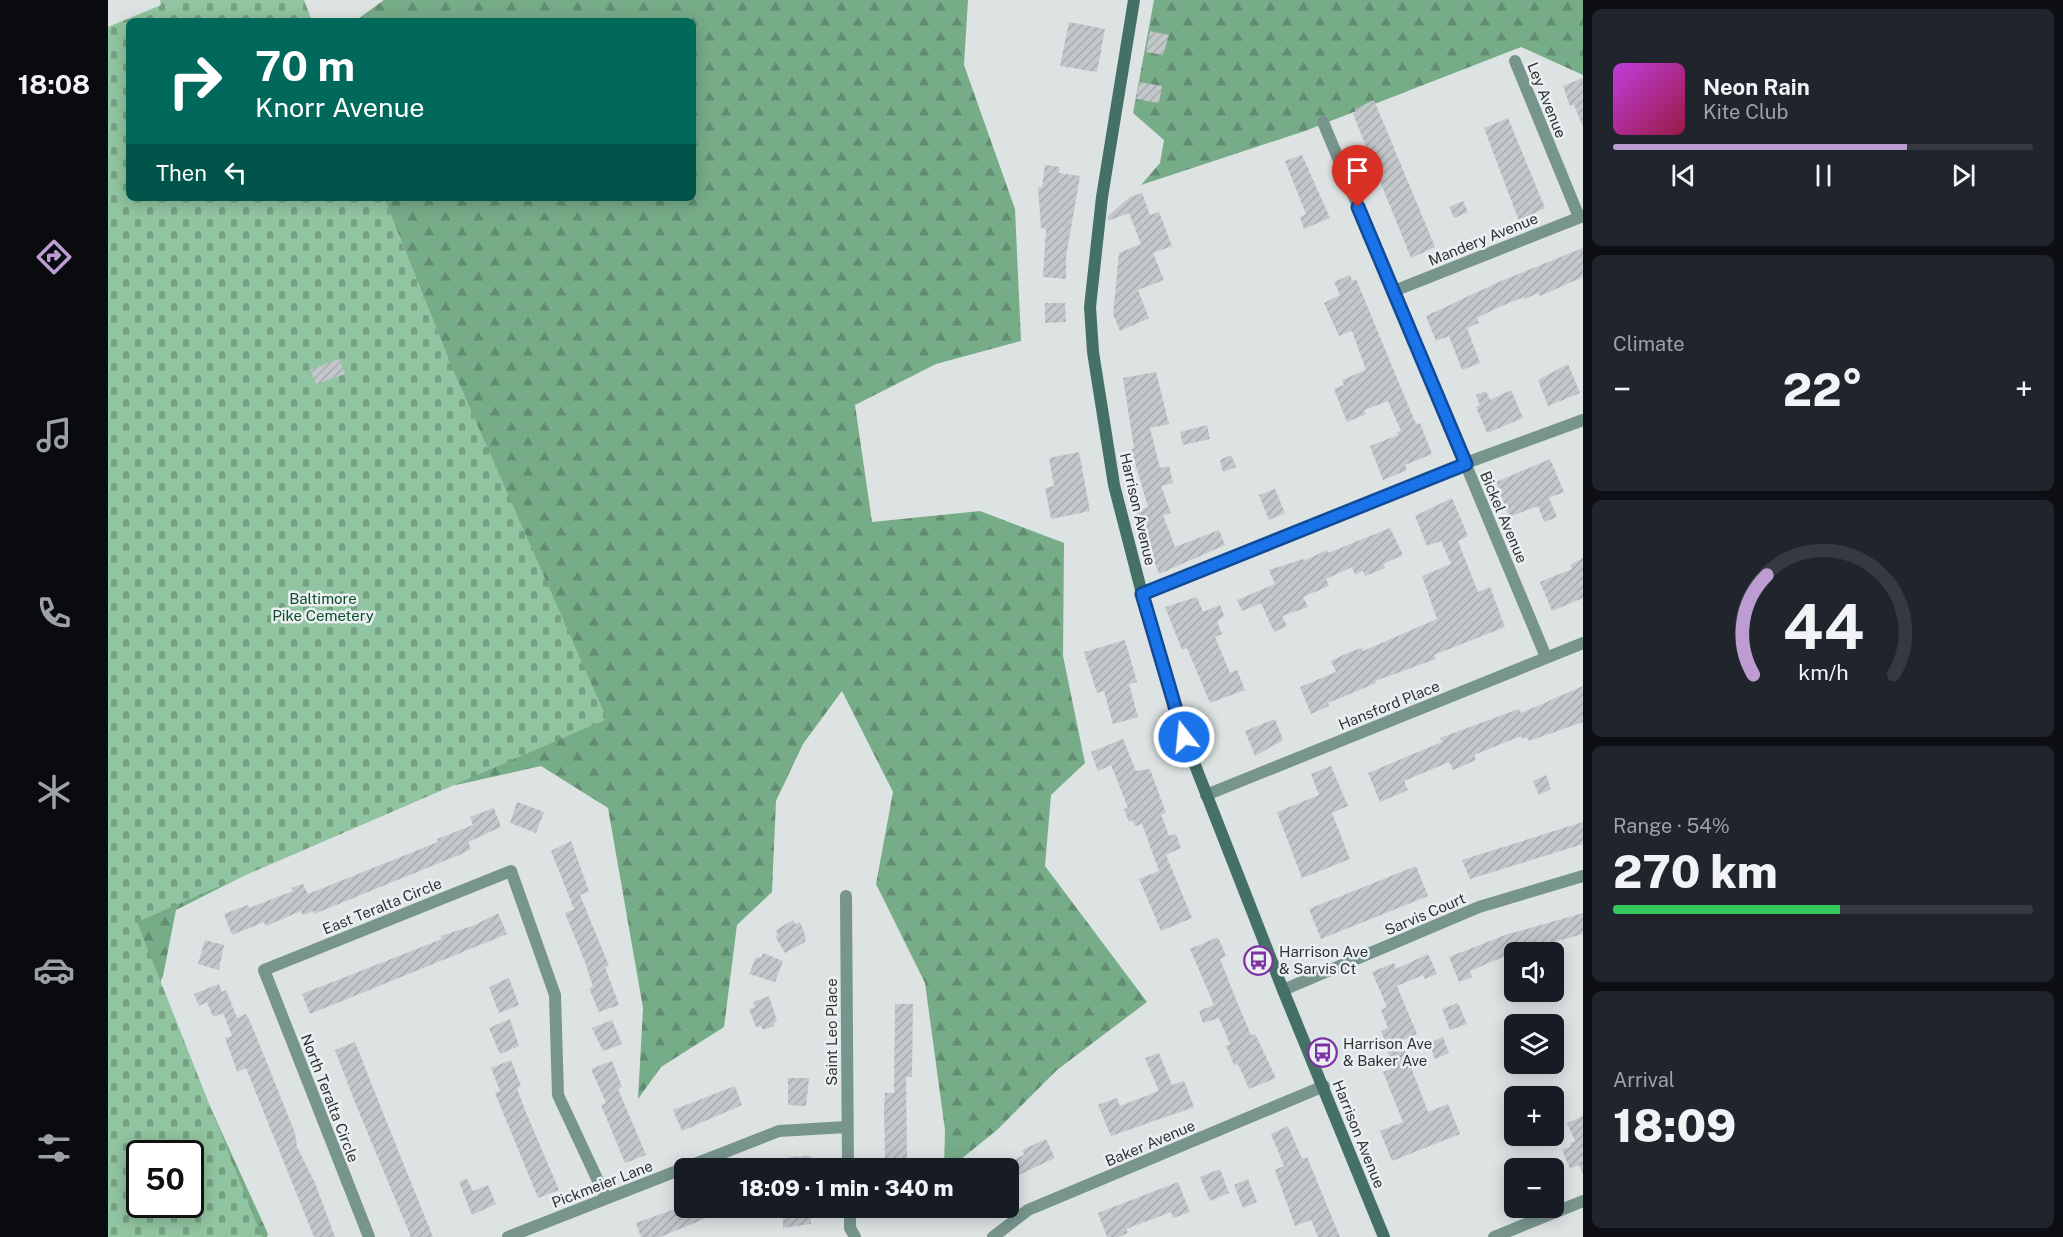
<!DOCTYPE html>
<meta charset="utf-8">
<style>
body{margin:0;font-family:"Public Sans",sans-serif;background:#20242c;color:#f1f3f6;height:100vh;display:flex;flex-direction:column;font-size:22px;white-space:nowrap}
*{box-sizing:border-box;margin:0}
p{font-size:20px;color:#9ea1a6}
.icon{flex:none;width:33px;height:33px;fill:none;stroke:currentColor;stroke-width:2;stroke-linecap:round;stroke-linejoin:round}
.map{position:relative;flex:1;overflow:hidden}
.drawer{display:flex;flex-direction:column;gap:9px;padding:9px;background:#0d0f14;width:480px}
.drawer>*{flex:none}
.banner{position:absolute;left:18px;top:18px;width:570px;height:183px;border-radius:9px;box-shadow:0 3px 15px #0003;background:#00695c;color:#fff;overflow:hidden}
.fabs{position:absolute;left:1396px;top:942px;display:grid;gap:12px}
.fabs a{display:grid;place-items:center;width:60px;height:60px;border-radius:9px;background:#171b24;box-shadow:0 3px 15px #0003;font-size:30px}
.speed{position:absolute;left:18px;top:1140px;display:flex;gap:12px;font-size:30px;font-weight:700;text-align:center}
.speed>*{display:grid;place-content:center;width:78px;height:78px;border-radius:50%;background:#171b24;box-shadow:0 3px 15px #0003;line-height:1}
.speed .limit{border:3px solid #111;border-radius:9px;background:#fff;color:#111}
.pin{position:absolute;display:grid;place-items:center;width:51px;height:51px;color:#fff;margin:-62px -26px;border-radius:50% 50% 50% 0;rotate:-45deg;box-shadow:0 0 6px #0007}
.pin .icon{rotate:45deg}
.me{position:absolute;width:66px;margin:-33px;rotate:344deg;stroke-linejoin:round;filter:drop-shadow(0 0 4px #0008)}
.turn{display:flex;align-items:center;gap:21px;height:126px;padding:0 30px;font-size:27px}
.turn .icon{width:78px;height:78px;stroke-width:2.5}
.turn b{display:block;font-size:42px;line-height:51px}
.then{display:flex;align-items:center;height:57px;padding:0 30px;background:#0003;gap:12px;font-size:22px}
.big{font-size:45px;font-weight:800;line-height:1.1}
.drawer .card{flex:1;display:flex;flex-direction:column;justify-content:center;gap:9px;min-width:0;padding:0 21px;border-radius:9px;background:#20242c}
.drawer .dial{align-items:center;gap:0}
.dial svg{height:156px;overflow:visible;fill:none;stroke:#363941;stroke-width:7;stroke-linecap:round;text-anchor:middle}
.dial text{fill:#f1f3f6;stroke:none}
.song{display:flex;align-items:center;gap:18px}
.cover{width:72px;height:72px;border-radius:9px;background:linear-gradient(135deg,hsl(290 70% 55%),hsl(340 70% 35%))}
.played{height:6px;border-radius:3px;background:linear-gradient(90deg,#bd9cd1 70%,#363941 70%)}
.keys{display:flex;justify-content:space-around;direction:ltr}
.heat{display:flex;justify-content:space-between;align-items:center;font-size:33px;direction:ltr}
.charge{height:9px;border-radius:4px;background:linear-gradient(90deg,#34c759 54%,#363941 0)}
.trip{position:absolute;left:566px;top:1158px;width:345px;height:60px;border-radius:9px;background:#171b24;box-shadow:0 3px 15px #0003;font-weight:800;line-height:60px;text-align:center}
main{display:flex;flex:1;min-height:0}
.tabs{display:flex;flex-direction:column;width:108px;justify-content:space-around;align-items:center;background:#090b0e;color:#9ea1a6}
.tabs .icon{width:42px;height:42px}
.tabs .selected{color:#bd9cd1}
.tabs b{font-size:27px;color:#f1f3f6}
.map>svg:first-child{display:block}
</style>
<main>
<nav class="tabs">
<b>18:08</b>
<svg class="icon selected" aria-label="directions" viewBox="0 0 24 24"><path d="M12 3l9 9-9 9-9-9zM9 14v-3h6M13 9l2 2-2 2"/></svg>
<svg class="icon" aria-label="music" viewBox="0 0 24 24"><path d="M9 18V5l10-2v13"/><circle cx="6" cy="18" r="3"/><circle cx="16" cy="16" r="3"/></svg>
<svg class="icon" aria-label="phone" viewBox="0 0 24 24"><path d="M5 4h4l2 5-3 2q2 4 5 5l2-3 5 2v4C11 20 4 13 5 4z"/></svg>
<svg class="icon" aria-label="climate" viewBox="0 0 24 24"><path d="M12 3v18M4 7l16 10M4 17L20 7"/></svg>
<svg class="icon" aria-label="car" viewBox="0 0 24 24"><path d="M5 17H2v-5l4-1 3-4h7l3 4 3 1v5h-3M9 17h6M6 11h13"/><circle cx="7" cy="17" r="2"/><circle cx="17" cy="17" r="2"/></svg>
<svg class="icon" aria-label="filters" viewBox="0 0 24 24"><path d="M4 7h16M4 17h16"/><circle cx="9" cy="7" r="2"/><circle cx="15" cy="17" r="2"/></svg>
</nav>
<div class="map">
<svg width="1475" height="1237" viewBox="0 0 1475 1237">
<defs>
<pattern id="forest-firs" width="22" height="20" patternUnits="userSpaceOnUse" patternTransform="scale(1.5)"><rect width="22" height="20" fill="#77ac88"/><path d="M5 1l3.5 6h-7zM16 11l3.5 6h-7z" fill="#628d70"/></pattern>
<pattern id="cemetery-stones" width="16" height="16" patternUnits="userSpaceOnUse" patternTransform="scale(1.5)"><rect width="16" height="16" fill="#91c4a0"/><path d="M2 7V4a2 2 0 0 1 4 0v3zM10 15v-3a2 2 0 0 1 4 0v3z" fill="#77a083"/></pattern>
<pattern id="building-hatch" width="6" height="6" patternUnits="userSpaceOnUse" patternTransform="scale(1.5)"><rect width="6" height="6" fill="#c2c7c9"/><path d="M-1 1l2-2M0 6l6-6M5 7l2-2" fill="none" stroke="#a7abad"/></pattern>
</defs>
<rect width="100%" height="100%" fill="#dde3e3"/>
<path fill="url(#forest-firs)" fill-rule="evenodd" d="M 276,0 L 860,0 L 856,65 L 907,209 L 913,341 L 828,364 L 747,405 L 764,522 L 872,511 L 956,543 L 955,656 L 977,763 L 943,795 L 937,866 L 1039,1002 L 949,1070 L 889,1130 L 842,1168 L 836,1168 L 837,1130 L 817,983 L 768,884 L 785,792 L 734,691 L 695,744 L 668,801 L 664,892 L 629,925 L 616,1027 L 553,1067 L 530,1099 L 535,1008 L 500,808 L 433,766 L 348,785 L 260,773 L 202,842 L 68,910 L 55,976 L 25,1041 L 89,1078 L 160,1234 L 159,1237 L 0,1237 L 0,655 L 340,358 L 276,198 L 585,198 L 585,21 L 247,21 ZM 32,1154 L 82,1154 L 82,1204 L 32,1204 Z
M 1046,0 L 1475,0 L 1475,75 L 1413,47 L 1197,131 L 1033,185 L 1052,163 L 1056,140 L 1025,113 Z"/>
<path fill="url(#cemetery-stones)" fill-rule="evenodd" d="M 52,0 L 196,0 L 204,21 L 21,21 L 21,198 L 276,198 L 340,358 L 499,719 L 29,922 L 154,1237 L 0,1237 L 0,27 L 53,5 ZM 32,1154 L 82,1154 L 82,1204 L 32,1204 Z"/>
<path fill="url(#building-hatch)" d="M 961,22 L 997,29 L 989,72 L 952,66 Z
M 1042,31 L 1061,35 L 1055,55 L 1038,52 Z
M 1475,78 L 1475,127 L 1466,105 L 1462,106 L 1455,86 Z
M 1031,82 L 1054,86 L 1051,103 L 1028,99 Z
M 1266,100 L 1327,247 L 1303,258 L 1245,114 L 1248,112 L 1247,109 Z
M 1400,118 L 1437,208 L 1411,221 L 1376,128 Z
M 1194,155 L 1222,218 L 1196,229 L 1192,217 L 1198,214 L 1177,161 Z
M 937,165 L 952,167 L 951,173 L 972,176 L 958,257 L 958,279 L 935,277 L 938,229 L 933,228 L 930,187 L 934,188 Z
M 1034,193 L 1042,215 L 1051,212 L 1064,246 L 1045,253 L 1056,280 L 1030,290 L 1041,318 L 1012,331 L 1005,314 L 1011,253 L 1033,244 L 1021,213 L 1000,221 L 1000,216 L 1022,197 Z
M 1355,201 L 1360,212 L 1346,218 L 1341,207 Z
M 1475,248 L 1475,277 L 1432,296 L 1430,293 L 1417,299 L 1416,297 L 1391,307 L 1369,318 L 1371,323 L 1359,328 L 1372,363 L 1354,370 L 1341,336 L 1328,341 L 1318,316 L 1393,281 Z
M 1242,275 L 1244,281 L 1248,279 L 1308,424 L 1312,423 L 1324,454 L 1297,465 L 1299,470 L 1275,480 L 1262,446 L 1290,435 L 1289,432 L 1293,431 L 1280,401 L 1256,410 L 1258,414 L 1239,422 L 1226,389 L 1236,385 L 1234,380 L 1258,370 L 1244,331 L 1231,336 L 1216,303 L 1232,295 L 1226,282 Z
M 937,303 L 957,303 L 958,322 L 937,323 Z
M 231,359 L 237,374 L 208,384 L 202,370 Z
M 1460,364 L 1472,393 L 1440,406 L 1430,380 Z
M 1048,372 L 1061,424 L 1042,428 L 1052,468 L 1061,466 L 1065,483 L 1053,486 L 1063,513 L 1055,515 L 1067,547 L 1111,530 L 1117,545 L 1051,574 L 1028,512 L 1040,507 L 1023,449 L 1026,448 L 1015,378 Z
M 1403,390 L 1415,418 L 1379,433 L 1368,407 L 1372,405 L 1368,395 L 1378,391 L 1382,400 Z
M 1099,425 L 1102,439 L 1075,445 L 1072,432 Z
M 971,452 L 982,511 L 943,519 L 937,488 L 946,486 L 941,458 Z
M 1123,455 L 1128,467 L 1115,472 L 1112,460 Z
M 1442,459 L 1456,492 L 1441,498 L 1449,517 L 1436,522 L 1430,506 L 1401,517 L 1388,482 Z
M 1167,489 L 1177,513 L 1161,520 L 1151,495 Z
M 1344,498 L 1360,536 L 1350,541 L 1370,592 L 1382,587 L 1397,627 L 1326,655 L 1328,659 L 1267,681 L 1268,683 L 1220,703 L 1221,706 L 1203,714 L 1192,687 L 1228,672 L 1223,661 L 1244,651 L 1254,648 L 1255,651 L 1329,619 L 1314,576 L 1343,564 L 1333,541 L 1319,546 L 1307,516 Z
M 1282,528 L 1295,555 L 1275,564 L 1277,568 L 1257,576 L 1255,571 L 1247,575 L 1244,567 L 1218,579 L 1221,586 L 1195,597 L 1200,607 L 1174,616 L 1179,626 L 1166,632 L 1153,603 L 1134,611 L 1129,600 L 1167,584 L 1161,570 L 1195,559 L 1196,561 L 1219,550 L 1220,553 Z
M 1475,558 L 1475,598 L 1444,611 L 1432,582 L 1464,569 L 1462,565 Z
M 1089,597 L 1095,612 L 1112,605 L 1116,616 L 1109,622 L 1114,634 L 1107,637 L 1122,673 L 1129,670 L 1137,690 L 1102,703 L 1079,648 L 1074,650 L 1057,607 Z
M 1017,640 L 1029,682 L 1021,684 L 1030,717 L 1005,724 L 996,691 L 989,693 L 976,652 Z
M 1475,686 L 1475,722 L 1421,741 L 1419,737 L 1414,739 L 1413,736 L 1366,755 L 1368,760 L 1345,770 L 1341,762 L 1296,781 L 1300,790 L 1272,802 L 1260,773 L 1334,742 L 1332,738 L 1411,709 L 1413,713 Z
M 1167,719 L 1175,740 L 1147,756 L 1137,731 Z
M 1015,739 L 1028,771 L 1042,769 L 1058,813 L 1053,814 L 1061,836 L 1068,834 L 1073,848 L 1058,855 L 1084,918 L 1053,931 L 1031,879 L 1051,871 L 1034,824 L 1027,826 L 1025,820 L 1021,822 L 1016,809 L 1020,808 L 1003,765 L 990,771 L 983,752 Z
M 1223,766 L 1240,806 L 1224,813 L 1242,859 L 1194,878 L 1169,812 L 1211,795 L 1203,774 Z
M 1438,775 L 1443,789 L 1431,795 L 1425,781 Z
M 409,802 L 436,812 L 428,833 L 402,823 Z
M 386,808 L 393,827 L 360,842 L 363,849 L 351,855 L 206,914 L 205,911 L 195,915 L 193,911 L 158,926 L 156,922 L 124,935 L 116,914 L 140,905 L 141,908 L 185,891 L 183,888 L 195,884 L 200,894 L 330,842 L 329,839 L 365,825 L 362,817 Z
M 1475,822 L 1475,844 L 1362,879 L 1354,860 Z
M 463,841 L 481,891 L 472,895 L 501,966 L 497,967 L 511,1005 L 491,1012 L 481,988 L 485,987 L 477,962 L 457,913 L 466,909 L 443,851 Z
M 1308,866 L 1320,896 L 1213,939 L 1201,909 Z
M 390,913 L 399,934 L 202,1014 L 194,994 L 334,939 L 333,936 L 367,925 Z
M 1475,913 L 1475,934 L 1424,948 L 1425,952 L 1407,952 L 1362,971 L 1364,977 L 1351,982 L 1341,957 L 1397,935 Z
M 685,920 L 687,924 L 692,922 L 698,938 L 697,942 L 677,953 L 667,936 L 670,935 L 668,930 Z
M 1110,937 L 1118,956 L 1112,959 L 1127,997 L 1143,1035 L 1147,1034 L 1168,1078 L 1141,1089 L 1130,1064 L 1126,1065 L 1122,1055 L 1118,1046 L 1122,1044 L 1111,1018 L 1095,1023 L 1091,1011 L 1106,1005 L 1082,949 Z
M 97,940 L 116,945 L 111,970 L 90,964 Z
M 655,953 L 675,961 L 667,982 L 641,974 L 648,957 L 653,958 Z
M 1320,954 L 1329,974 L 1317,979 L 1315,975 L 1289,986 L 1309,1034 L 1293,1041 L 1320,1112 L 1340,1104 L 1352,1134 L 1284,1161 L 1272,1131 L 1295,1122 L 1275,1072 L 1283,1069 L 1279,1046 L 1273,1031 L 1280,1028 L 1273,1010 L 1279,1007 L 1264,972 L 1286,963 L 1288,969 Z
M 401,978 L 411,1005 L 391,1013 L 381,987 Z
M 111,984 L 114,992 L 118,990 L 129,1018 L 138,1014 L 144,1026 L 187,1133 L 189,1147 L 207,1183 L 227,1237 L 206,1237 L 138,1068 L 129,1072 L 125,1060 L 117,1038 L 124,1036 L 115,1013 L 105,1017 L 99,1002 L 91,1006 L 86,994 Z
M 661,996 L 669,1021 L 666,1023 L 666,1026 L 655,1030 L 653,1026 L 648,1027 L 641,1009 L 647,1007 L 645,1002 Z
M 1350,1003 L 1359,1024 L 1342,1030 L 1334,1009 Z
M 787,1004 L 805,1004 L 804,1077 L 798,1077 L 799,1160 L 777,1160 L 776,1106 L 777,1093 L 786,1093 Z
M 402,1019 L 411,1046 L 392,1054 L 381,1028 Z
M 504,1020 L 514,1044 L 495,1051 L 484,1028 Z
M 1335,1037 L 1341,1053 L 1327,1059 L 1321,1043 Z
M 247,1042 L 271,1103 L 325,1237 L 303,1237 L 246,1100 L 227,1050 Z
M 1051,1053 L 1064,1085 L 1076,1081 L 1086,1107 L 1003,1136 L 990,1105 L 1009,1098 L 1012,1106 L 1051,1091 L 1037,1058 Z
M 403,1060 L 413,1086 L 409,1088 L 417,1110 L 451,1190 L 430,1198 L 387,1093 L 392,1091 L 383,1068 Z
M 504,1061 L 514,1087 L 510,1089 L 538,1155 L 517,1163 L 493,1105 L 498,1103 L 483,1069 Z
M 680,1078 L 701,1078 L 698,1106 L 680,1105 Z
M 627,1086 L 634,1105 L 574,1131 L 565,1110 Z
M 1475,1116 L 1475,1174 L 1471,1165 L 1462,1169 L 1454,1150 L 1463,1146 L 1462,1143 L 1467,1141 L 1459,1123 Z
M 1180,1126 L 1194,1159 L 1199,1157 L 1232,1237 L 1210,1237 L 1203,1220 L 1187,1226 L 1167,1170 L 1176,1166 L 1163,1134 Z
M 938,1139 L 947,1158 L 900,1180 L 900,1162 L 916,1155 L 914,1150 Z
M 703,1156 L 703,1168 L 681,1168 L 681,1157 Z
M 1112,1169 L 1121,1193 L 1102,1201 L 1092,1177 Z
M 359,1179 L 365,1191 L 380,1185 L 388,1204 L 364,1215 L 351,1182 Z
M 1140,1179 L 1149,1202 L 1135,1208 L 1126,1185 Z
M 1070,1182 L 1082,1212 L 1065,1218 L 1063,1212 L 1018,1229 L 1020,1233 L 1010,1237 L 999,1237 L 990,1213 Z
M 570,1208 L 623,1208 L 552,1237 L 533,1237 L 528,1223 Z
M 682,1208 L 702,1208 L 703,1224 L 675,1228 L 675,1213 L 682,1213 Z"/>
<g fill="none" stroke-linecap="round" stroke-linejoin="round">
<path stroke="#78958d" stroke-width="12" d="M 1407,61 L 1471,217
M 1215,122 L 1438,657
M 1286,291 L 1475,216
M 1034,594 L 1358,463 L 1475,420
M 1098,795 L 1475,643
M 738,896 L 740,1168
M 1175,990 L 1371,907 L 1475,876
M 742,1208 L 742,1228 L 747,1237
M 261,1237 L 156,970 L 403,871 L 447,995 L 450,1095 L 498,1198
M 400,1237 L 671,1131 L 738,1127
M 885,1237 L 920,1210 L 1216,1086
M 1386,1237 L 1475,1201"/>
<path stroke="#447065" stroke-width="12" d="M 1026,0 L 994,197 L 982,307 L 985,352 L 1006,485 L 1038,609 L 1076,737 L 1175,990 L 1276,1237"/>
</g>
<g fill="none" stroke-linecap="round" stroke-linejoin="round">
<defs>
<path id="route" d="M 1076,737 L 1034,594 L 1358,464 L 1250,207"/>
</defs>
<use href="#route" stroke="#114b97" stroke-width="15"/>
<use href="#route" stroke="#1a73e8" stroke-width="10"/>
</g>
<defs>
<symbol id="bus-ring" viewBox="-11 -11 22 22"><circle r="9.5" fill="#eaf0f1" stroke="#7d31a3" stroke-width="1.5"/><path d="M-5-6H5V4H4V6H2V4H-2V6H-4V4H-5ZM-3.5-4V0h7V-4ZM-3.5 1.2v1.5H-2V1.2ZM2 1.2v1.5H3.5V1.2Z" fill="#7d31a3"/></symbol>
</defs>
<g fill-rule="evenodd">
<use href="#bus-ring" x="1134" y="944" width="33" height="33"/>
<use href="#bus-ring" x="1198" y="1036" width="33" height="33"/>
</g>
<g text-anchor="middle" dominant-baseline="central" stroke-width="5" stroke-linejoin="round" paint-order="stroke">
<g font-size="15" fill="#313333" stroke="#eaf0f1">
<text transform="translate(1439 100) rotate(68)">Ley Avenue</text>
<text transform="translate(1375 239) rotate(-22)">Mandery Avenue</text>
<text transform="translate(1030 509) rotate(77)">Harrison Avenue</text>
<text transform="translate(1396 517) rotate(67)">Bickel Avenue</text>
<text transform="translate(1281 705) rotate(-22)">Hansford Place</text>
<text transform="translate(274 906) rotate(-22)">East Teralta Circle</text>
<text transform="translate(1317 914) rotate(-23)">Sarvis Court</text>
<text transform="translate(723 1032) rotate(-90)">Saint Leo Place</text>
<text transform="translate(222 1098) rotate(69)">North Teralta Circle</text>
<text transform="translate(1251 1134) rotate(68)">Harrison Avenue</text>
<text transform="translate(1042 1143) rotate(-23)">Baker Avenue</text>
<text transform="translate(494 1184) rotate(-21)">Pickmeier Lane</text>
</g>
<g font-size="15" fill="#0e4e2b" stroke="#eaf0f1">
<text x="215" y="598">Baltimore<tspan x="215" dy="17">Pike Cemetery</tspan></text>
</g>
<g font-size="15" fill="#313333" stroke="#eaf0f1" text-anchor="start">
<text x="1171" y="951">Harrison Ave<tspan x="1171" dy="17">&amp; Sarvis Ct</tspan></text>
<text x="1235" y="1043">Harrison Ave<tspan x="1235" dy="17">&amp; Baker Ave</tspan></text>
</g>
</g>
</svg>
<div class="fabs">
<a><svg class="icon" aria-label="sound" viewBox="0 0 24 24"><path d="M4 9h4l5-4v14l-5-4H4zM17 9q2 3 0 6"/></svg></a>
<a><svg class="icon" aria-label="layers" viewBox="0 0 24 24"><path d="M12 4l9 5-9 5-9-5zM3 14l9 5 9-5"/></svg></a>
<a>+</a>
<a>−</a>
</div>
<div class="speed"><div class="limit">50</div></div>
<div class="pin" style="left:1250px;top:207px;background:#d93025"><svg class="icon" aria-label="arrive" viewBox="0 0 24 24"><path d="M6 21V4h12l-3 4 3 4H6"/></svg></div>
<svg class="me" style="left:1076px;top:737px" viewBox="-20 -20 40 40"><circle r="17" fill="#1a73e8" stroke="#fff" stroke-width="3"/><path d="M0-11L8 9 0 5-8 9z" fill="#fff"/></svg>
<div class="trip">18:09 · 1 min · 340 m</div>
<div class="banner">
<div class="turn"><svg class="icon" aria-label="right" viewBox="0 0 24 24"><path d="M7 20v-9h11M14 6l5 5-5 5"/></svg><div><b>70 m</b>Knorr Avenue</div></div>
<div class="then">Then<svg class="icon" aria-label="left" viewBox="0 0 24 24"><path d="M17 20v-9H6M10 6l-5 5 5 5"/></svg></div>
</div>
</div>
<section class="drawer">
<div class="card">
<div class="song"><i class="cover"></i><div><b>Neon Rain</b><p>Kite Club</p></div></div>
<div class="played"></div>
<div class="keys"><svg class="icon" aria-label="previous" viewBox="0 0 24 24"><path d="M18 5L8 12l10 7zM5 5v14"/></svg><svg class="icon" aria-label="pause" viewBox="0 0 24 24"><path d="M8 5v14M16 5v14"/></svg><svg class="icon" aria-label="next" viewBox="0 0 24 24"><path d="M6 5l10 7-10 7zM19 5v14"/></svg></div>
</div>
<div class="card"><p>Climate</p>
<div class="heat"><a>−</a><b class="big">22°</b><a>+</a></div>
</div>
<div class="card dial"><svg viewBox="0 0 100 80">
<path d="M14 69A42 42 0 1 1 86 69"/>
<path d="M14 69A42 42 0 0 1 21 18" stroke="#bd9cd1"/>
<text x="50" y="56" font-size="32" font-weight="700">44</text>
<text x="50" y="72" font-size="11">km/h</text>
</svg></div>
<div class="card"><p>Range · 54%</p><b class="big">270 km</b><div class="charge"></div></div>
<div class="card"><p>Arrival</p><b class="big">18:09</b></div>
</section>
</main>
